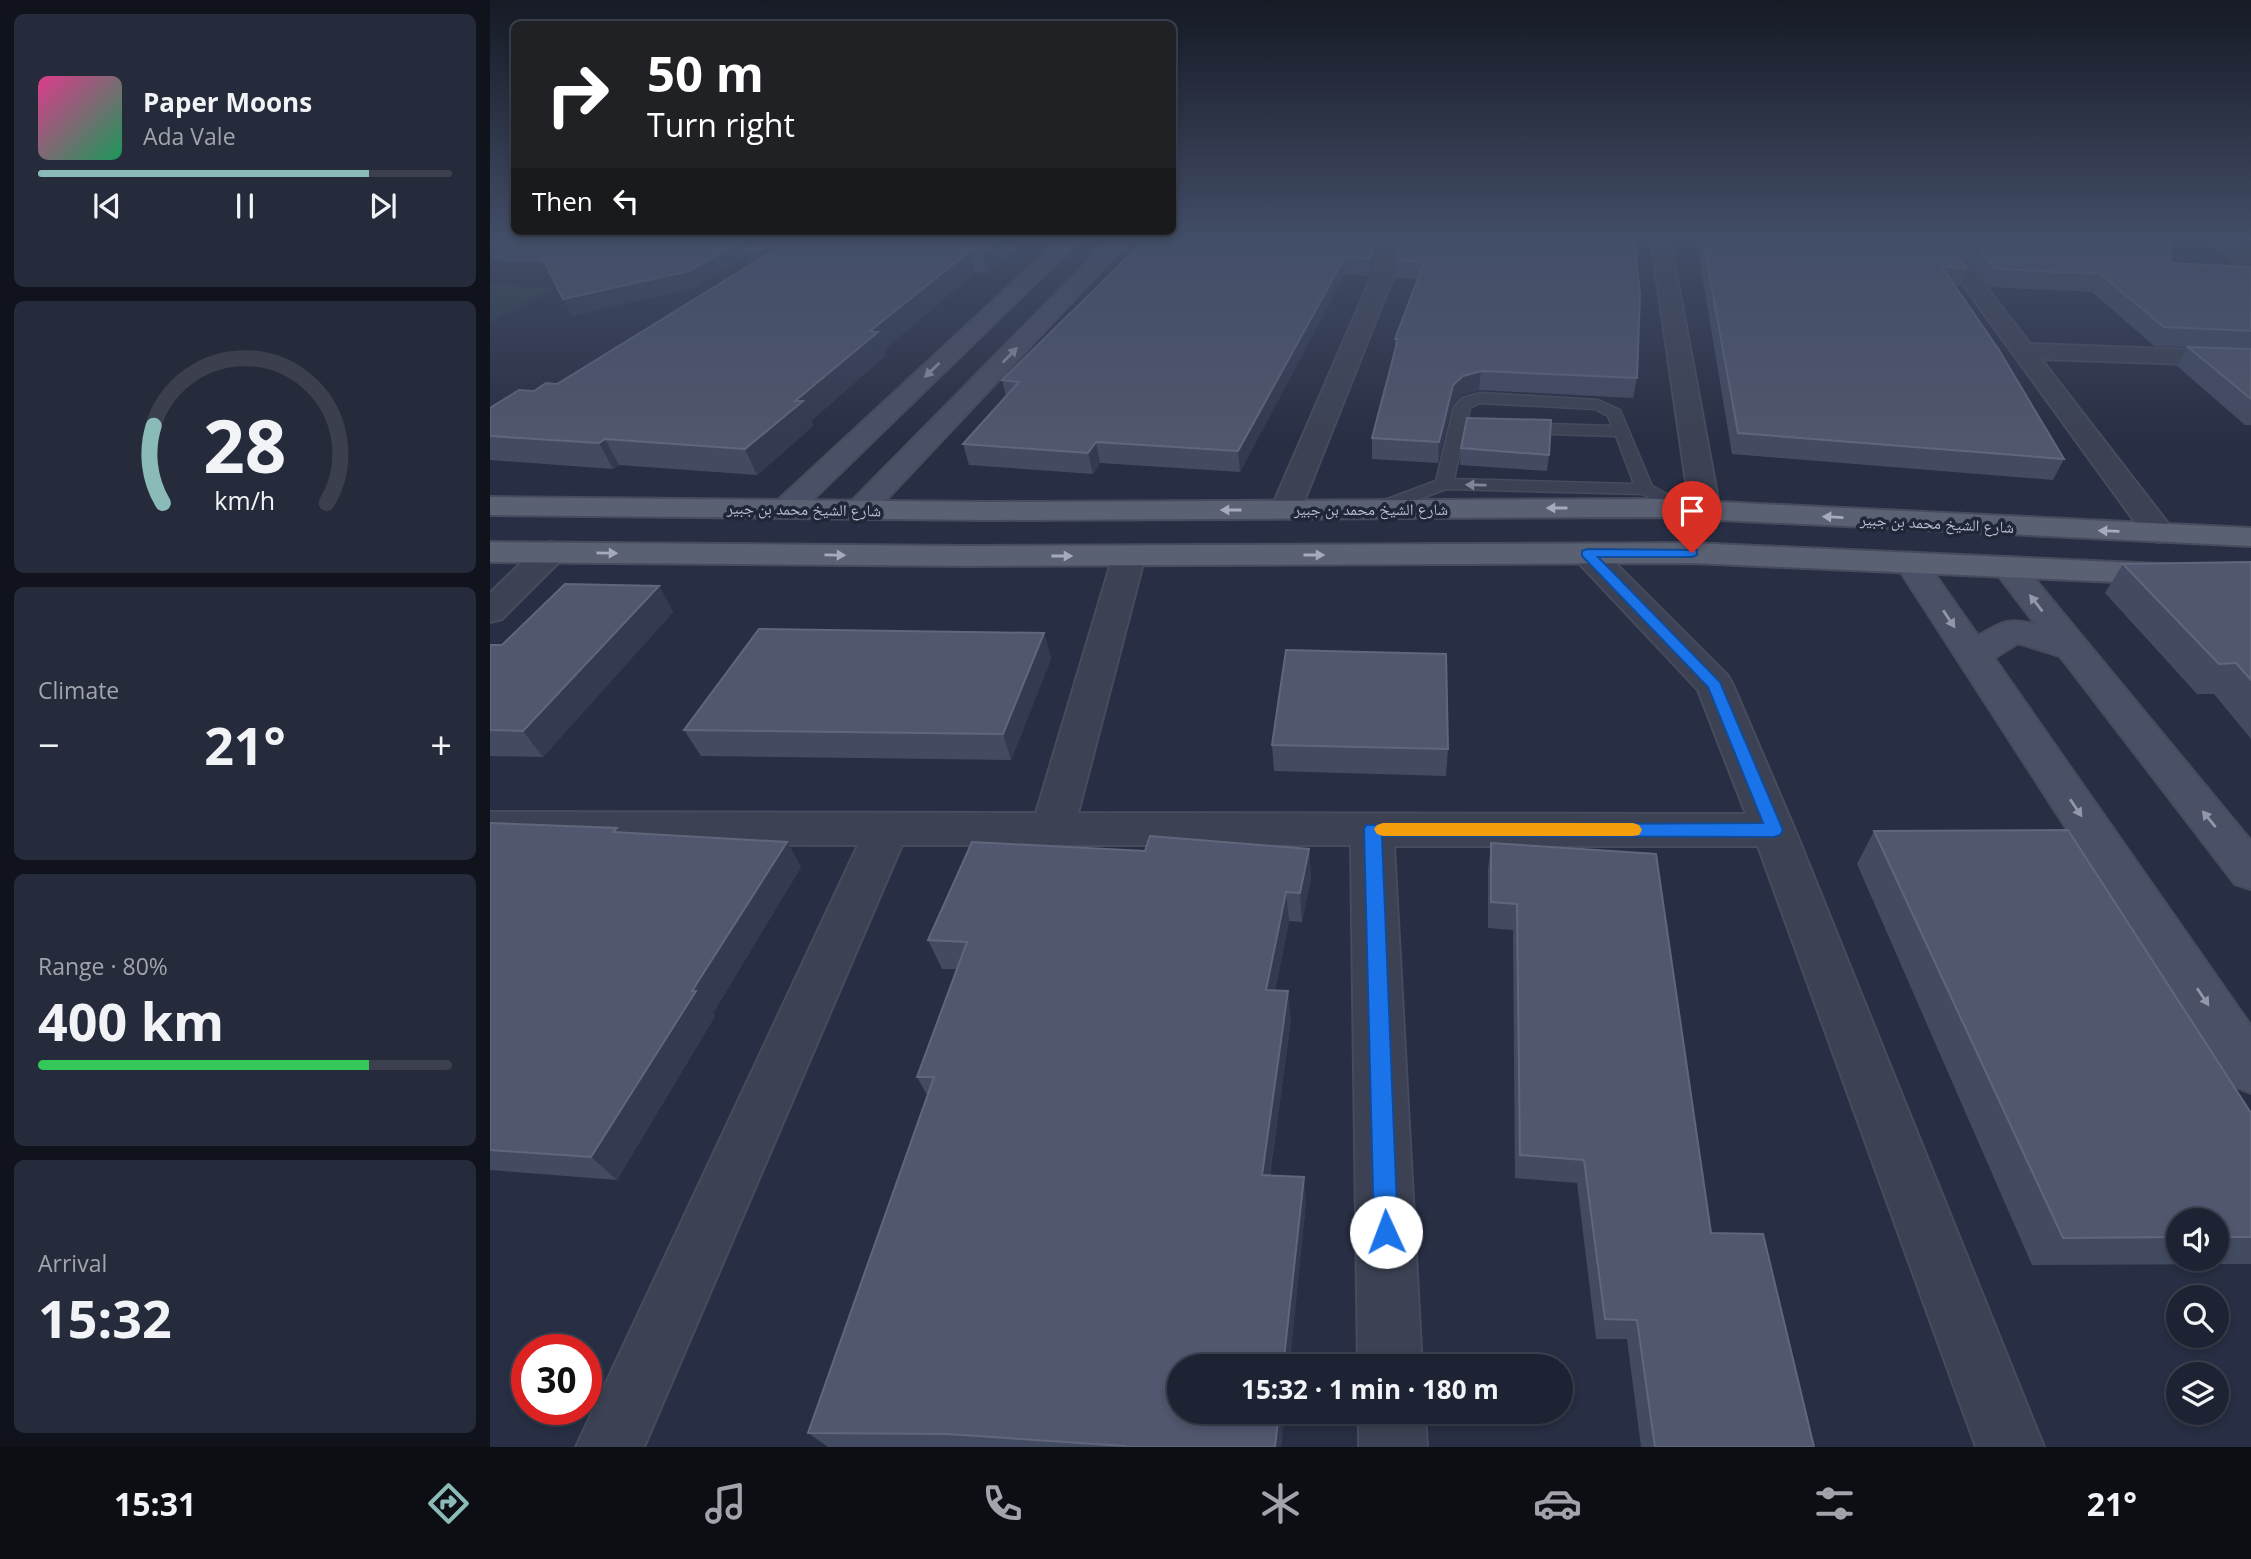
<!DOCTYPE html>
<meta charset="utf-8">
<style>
body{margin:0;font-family:"Open Sans","Noto Naskh Arabic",sans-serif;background:#262b3b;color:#f1f3f6;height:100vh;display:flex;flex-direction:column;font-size:26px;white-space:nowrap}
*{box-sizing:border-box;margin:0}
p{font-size:23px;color:#a1a4ac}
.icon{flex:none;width:38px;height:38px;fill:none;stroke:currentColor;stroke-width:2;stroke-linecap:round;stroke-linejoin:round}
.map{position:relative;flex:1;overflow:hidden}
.side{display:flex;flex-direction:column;gap:14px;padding:14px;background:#10131c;width:490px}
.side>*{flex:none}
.top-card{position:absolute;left:21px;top:21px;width:665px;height:214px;border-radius:10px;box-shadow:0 4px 10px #0003,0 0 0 2px #3c404e;background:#202124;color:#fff;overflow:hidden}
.tools{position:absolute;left:1676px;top:1208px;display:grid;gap:14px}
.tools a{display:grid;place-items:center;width:63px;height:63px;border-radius:50%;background:#1e2333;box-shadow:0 4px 10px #0003,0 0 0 2px #3c404e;font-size:35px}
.speed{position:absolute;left:21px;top:1334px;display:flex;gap:14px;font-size:35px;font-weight:700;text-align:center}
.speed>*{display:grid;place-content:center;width:91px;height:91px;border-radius:50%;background:#1e2333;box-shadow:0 4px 10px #0003,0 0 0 2px #3c404e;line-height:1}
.speed .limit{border:10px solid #d22;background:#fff;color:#111}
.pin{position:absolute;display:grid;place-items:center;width:60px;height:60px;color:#fff;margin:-72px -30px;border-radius:50% 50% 50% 0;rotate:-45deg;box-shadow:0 0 7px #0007}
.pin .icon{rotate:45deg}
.me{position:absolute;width:77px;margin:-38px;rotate:358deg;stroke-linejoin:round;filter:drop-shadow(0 0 5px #0008)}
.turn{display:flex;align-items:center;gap:24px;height:147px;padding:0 21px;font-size:32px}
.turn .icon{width:91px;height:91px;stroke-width:2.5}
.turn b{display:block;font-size:49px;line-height:60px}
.then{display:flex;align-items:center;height:66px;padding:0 21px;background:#0003;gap:14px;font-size:26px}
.big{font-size:52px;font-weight:700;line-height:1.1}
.side .tile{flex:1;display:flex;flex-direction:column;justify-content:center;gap:10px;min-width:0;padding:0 24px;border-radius:10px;background:#262b3b}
.side .dial{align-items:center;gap:0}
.dial svg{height:182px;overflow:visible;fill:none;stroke:#3c404e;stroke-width:7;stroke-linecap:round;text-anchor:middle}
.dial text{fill:#f1f3f6;stroke:none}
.song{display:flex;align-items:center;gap:21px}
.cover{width:84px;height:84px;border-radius:10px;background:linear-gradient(135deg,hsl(330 70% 55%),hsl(150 70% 35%))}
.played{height:7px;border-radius:4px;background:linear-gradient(90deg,#8bbbb9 80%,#3c404e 80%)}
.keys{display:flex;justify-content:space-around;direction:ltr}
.heat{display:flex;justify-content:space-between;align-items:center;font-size:38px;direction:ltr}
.charge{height:10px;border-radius:5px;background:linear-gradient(90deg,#34c759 80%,#3c404e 0)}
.trip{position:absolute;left:677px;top:1354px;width:406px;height:70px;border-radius:35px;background:#1e2333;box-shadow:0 4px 10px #0003,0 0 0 2px #3c404e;font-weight:700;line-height:70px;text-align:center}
.tab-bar{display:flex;height:112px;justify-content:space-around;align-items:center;background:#0c0e14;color:#a1a4ac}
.tab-bar .icon{width:49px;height:49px}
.tab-bar .selected{color:#8bbbb9}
.tab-bar b{font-size:32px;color:#f1f3f6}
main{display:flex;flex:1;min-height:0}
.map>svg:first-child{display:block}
</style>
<main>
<section class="side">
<div class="tile">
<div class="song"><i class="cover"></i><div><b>Paper Moons</b><p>Ada Vale</p></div></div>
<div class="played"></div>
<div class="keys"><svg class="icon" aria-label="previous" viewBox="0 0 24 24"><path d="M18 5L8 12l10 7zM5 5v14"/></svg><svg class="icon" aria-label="pause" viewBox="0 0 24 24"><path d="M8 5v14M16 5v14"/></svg><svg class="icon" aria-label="next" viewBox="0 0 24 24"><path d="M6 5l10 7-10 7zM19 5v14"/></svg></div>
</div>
<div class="tile dial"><svg viewBox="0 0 100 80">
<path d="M14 69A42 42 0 1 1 86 69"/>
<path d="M14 69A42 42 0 0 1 10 35" stroke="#8bbbb9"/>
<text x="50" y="56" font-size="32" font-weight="700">28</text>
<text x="50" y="72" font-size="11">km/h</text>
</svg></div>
<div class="tile"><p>Climate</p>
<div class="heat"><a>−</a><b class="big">21°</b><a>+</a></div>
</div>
<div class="tile"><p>Range · 80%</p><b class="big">400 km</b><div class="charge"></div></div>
<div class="tile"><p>Arrival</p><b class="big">15:32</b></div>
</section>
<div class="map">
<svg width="1761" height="1447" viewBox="0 0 1761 1447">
<rect width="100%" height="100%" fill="#282f44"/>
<path fill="#2a3d45" d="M 0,284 L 65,288 L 0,322 Z"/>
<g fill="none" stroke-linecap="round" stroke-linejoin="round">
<defs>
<path id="lane" d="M 990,393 L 1108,400 L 1130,410 L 1162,486 L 1205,509 L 1196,514 L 1190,513 L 1152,494 L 956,489 L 893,513 L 881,513 L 878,509 L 881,505 L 946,481 L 964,407 L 972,398 ZM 990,403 L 1105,409 L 1118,416 L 1122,426 L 1030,423 L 1022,428 L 1030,433 L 1126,436 L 1144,484 L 964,479 L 980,408 Z"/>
<path id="street" d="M 898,239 L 918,239 L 811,509 L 807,515 L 796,518 L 785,515 L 781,509 Z
M 1161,239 L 1180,239 L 1230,510 L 1226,516 L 1215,519 L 1204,516 L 1200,510 Z
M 1440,239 L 1459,239 L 1540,344 L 1761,352 L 1761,366 L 1551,359 L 1680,526 L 1684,533 L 1680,540 L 1669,542 L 1658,540 Z
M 1718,239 L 1739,239 L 1761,255 L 1761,270 L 1754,268 Z
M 61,542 L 72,545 L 77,552 L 72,559 L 12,619 L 0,622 L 0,593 L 50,545 Z
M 1097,543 L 1108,546 L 1238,676 L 1243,685 L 1305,830 L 1554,1447 L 1486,1447 L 1268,846 L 904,846 L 932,1367 L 868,1367 L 861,845 L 412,845 L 154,1447 L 86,1447 L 368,845 L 0,844 L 0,812 L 546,813 L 623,556 L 628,549 L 639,546 L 650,549 L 655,556 L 588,813 L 1256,814 L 1208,690 L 1086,560 L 1081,553 L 1086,546 Z
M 869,1412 L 935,1412 L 937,1447 L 869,1447 Z"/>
<path id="secondary" d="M 570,239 L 591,239 L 307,515 L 296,518 L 285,515 L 281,509 L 285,503 Z
M 620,239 L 641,239 L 381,516 L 370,519 L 359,516 L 355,510 L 359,504 Z
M 1421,553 L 1432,556 L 1488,636 C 1512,622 1518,617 1546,625 L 1502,567 L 1507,560 L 1518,557 L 1529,560 L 1761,841 L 1761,889 L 1745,884 L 1570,656 L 1528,643 L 1504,658 L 1761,1026 L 1761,1093 L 1743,1086 L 1405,563 L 1410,556 Z"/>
<path id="primary" d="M 0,497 L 498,502 L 1170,499 L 1761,528 L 1761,546 L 1170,517 L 498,520 L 0,515 Z
M 0,542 L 477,546 L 1202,543 L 1761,568 L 1761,588 L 1202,563 L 477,566 L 0,562 Z"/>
</defs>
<use href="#lane" stroke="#464b5d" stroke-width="3"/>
<use href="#street" stroke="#464b5d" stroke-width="4"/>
<use href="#secondary" stroke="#464b5d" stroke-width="4"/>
<use href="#primary" stroke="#464b5d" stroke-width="4"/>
<use href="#lane" fill="#3c4253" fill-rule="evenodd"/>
<use href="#street" fill="#3c4253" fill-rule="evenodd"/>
<use href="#secondary" fill="#4a5066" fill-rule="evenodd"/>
<use href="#primary" fill="#5a6173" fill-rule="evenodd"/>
</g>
<path fill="#434b62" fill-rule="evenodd" d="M 0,239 L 536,239 L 497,273 L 485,272 L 394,350 L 396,355 L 321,421 L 323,426 L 267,475 L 129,465 L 123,469 L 0,460 L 0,408 L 44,391 L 67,384 L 260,265 L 257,256 L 206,287 L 82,316 L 55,263 L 0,260 Z
M 897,239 L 879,276 L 855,274 L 750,472 L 610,463 L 603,474 L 479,465 L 473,444 L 516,396 L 512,380 Z
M 914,239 L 1147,378 L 1143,398 L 989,390 L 971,395 L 962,405 L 948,463 L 882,459 L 882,438 L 905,352 L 905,339 L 928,279 L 905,278 L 906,260 Z
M 1206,239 L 1456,239 L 1477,268 L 1471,286 L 1465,285 L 1574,459 L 1563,480 L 1242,454 Z
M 1461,239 L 1681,239 L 1680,263 L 1761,267 L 1761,425 L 1755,425 L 1687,366 L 1698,347 L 1664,346 L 1602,292 L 1499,287 Z
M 971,448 L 1059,455 L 1057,471 L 970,465 Z
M 1761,562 L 1761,739 L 1724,694 L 1707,694 L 1615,593 L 1633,564 Z
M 169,586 L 183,612 L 53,757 L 0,756 L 0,645 L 12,645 Z
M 554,633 L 561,659 L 521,760 L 211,756 L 194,730 Z
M 782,745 L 958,749 L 956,776 L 784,771 Z
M 0,823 L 130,832 L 297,842 L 311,867 L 223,1013 L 225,1016 L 127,1180 L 0,1170 Z
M 1384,831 L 1761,1113 L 1761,1264 L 1542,1265 L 1367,864 ZM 1689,1220 L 1727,1220 L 1727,1258 L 1689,1258 Z
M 1001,843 L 1221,1233 L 1324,1447 L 1151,1447 L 1137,1339 L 1106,1339 L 1087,1183 L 1025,1178 L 1023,930 L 998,928 L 998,870 Z
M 819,849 L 821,878 L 812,922 L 799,921 L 785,991 L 801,1019 L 780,1175 L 816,1202 L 791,1447 L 338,1447 L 318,1433 L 437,1095 L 427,1077 L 466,969 L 452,969 L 438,940 L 655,851 Z"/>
<path fill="#333a51" d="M 254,239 L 284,239 L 296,243 L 264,273 L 257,256 L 206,287 L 82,316 L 73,299 Z
M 508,239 L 536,239 L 497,273 L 492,252 Z
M 889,239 L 897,239 L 879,276 L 879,259 Z
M 480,251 L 485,272 L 394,350 L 396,355 L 321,421 L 323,426 L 267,475 L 255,449 L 380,331 Z
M 855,257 L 855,274 L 750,472 L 748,451 Z
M 991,371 L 989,390 L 971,395 L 962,405 L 948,463 L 949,442 L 963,385 L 973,376 Z
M 115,439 L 129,465 L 123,469 L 109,443 Z
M 606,442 L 610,463 L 603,474 L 598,453 Z
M 169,586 L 183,612 L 53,757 L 33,731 Z
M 554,633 L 561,659 L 521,760 L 513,734 Z
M 297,842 L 311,867 L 223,1013 L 225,1016 L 127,1180 L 101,1157 L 202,991 Z
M 819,849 L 821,878 L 812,922 L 810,893 Z
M 796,892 L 799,921 L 780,1018 L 776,990 Z
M 798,991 L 801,1019 L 776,1200 L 772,1175 Z
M 814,1177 L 816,1202 L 799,1367 L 793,1367 Z
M 789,1412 L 795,1412 L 791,1447 L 785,1447 Z"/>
<path fill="#50576e" stroke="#60677c" stroke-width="2" d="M 0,239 L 254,239 L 199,271 L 73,299 L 47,247 L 0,245 Z
M 276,239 L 508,239 L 492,252 L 480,251 L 380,331 L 388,332 L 305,401 L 313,401 L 255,449 L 115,439 L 109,443 L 0,436 L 0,408 L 29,390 L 44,391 L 56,383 L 67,384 L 296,243 L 255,252 Z
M 656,239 L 889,239 L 879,259 L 855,257 L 748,451 L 606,442 L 598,453 L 473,444 L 529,382 L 512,380 Z
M 914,239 L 1144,239 L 1150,294 L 1147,378 L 991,371 L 973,376 L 963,385 L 949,442 L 882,438 L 908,339 L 905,339 L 934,262 L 906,260 Z
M 1213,239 L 1456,239 L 1477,268 L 1452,267 L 1509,350 L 1574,459 L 1248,433 Z
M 1481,239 L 1681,239 L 1680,263 L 1761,267 L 1761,331 L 1674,327 L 1610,274 L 1506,269 Z
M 1698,347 L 1761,349 L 1761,399 Z
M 977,418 L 1061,420 L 1059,455 L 971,448 Z
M 1761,562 L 1761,680 L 1746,663 L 1729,664 L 1633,564 Z
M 75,584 L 169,586 L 33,731 L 0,730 L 0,645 L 12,645 Z
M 269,629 L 554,633 L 513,734 L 194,730 Z
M 796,650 L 956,654 L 958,749 L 782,745 Z
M 0,823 L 127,828 L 123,832 L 297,842 L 202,991 L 206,991 L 101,1157 L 0,1150 Z
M 1578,830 L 1761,1113 L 1761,1237 L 1727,1237 L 1727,1220 L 1689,1220 L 1689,1237 L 1573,1238 L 1384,831 Z
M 660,836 L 819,849 L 810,893 L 796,892 L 776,990 L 798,991 L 772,1175 L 814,1177 L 793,1367 L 690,1367 L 690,1412 L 789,1412 L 785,1447 L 635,1447 L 635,1446 L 457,1434 L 318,1433 L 444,1077 L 427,1077 L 477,942 L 438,940 L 482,842 L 655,851 Z
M 1001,843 L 1166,854 L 1221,1233 L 1273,1234 L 1324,1447 L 1165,1447 L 1147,1320 L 1115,1319 L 1094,1160 L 1030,1155 L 1027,904 L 1001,902 Z"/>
<defs><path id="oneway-solid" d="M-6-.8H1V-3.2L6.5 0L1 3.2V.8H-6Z" transform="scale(1.75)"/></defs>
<g fill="#9298a9">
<use href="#oneway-solid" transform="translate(520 355) rotate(-46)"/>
<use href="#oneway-solid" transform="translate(442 370) rotate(136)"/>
<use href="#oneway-solid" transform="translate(1546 603) rotate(-128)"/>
<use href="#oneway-solid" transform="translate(1459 619) rotate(56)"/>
<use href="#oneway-solid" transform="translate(1586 808) rotate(56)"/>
<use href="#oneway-solid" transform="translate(1719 819) rotate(-129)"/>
<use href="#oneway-solid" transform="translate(1713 997) rotate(56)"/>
</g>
<use fill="#818696" href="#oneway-solid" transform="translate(986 485) rotate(-179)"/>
<g fill="#a6abbb">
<use href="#oneway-solid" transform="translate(1067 508) rotate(180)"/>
<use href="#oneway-solid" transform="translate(741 510) rotate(180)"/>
<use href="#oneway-solid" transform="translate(1343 517) rotate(-177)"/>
<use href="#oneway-solid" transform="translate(1619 531) rotate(-178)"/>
<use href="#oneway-solid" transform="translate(117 553) rotate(1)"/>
<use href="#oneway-solid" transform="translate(345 555) rotate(1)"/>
<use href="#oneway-solid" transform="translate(824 555)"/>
<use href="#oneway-solid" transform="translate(572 556)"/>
</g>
<linearGradient id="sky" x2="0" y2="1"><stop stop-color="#161a25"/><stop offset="0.54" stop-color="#424d67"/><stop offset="1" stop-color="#424d67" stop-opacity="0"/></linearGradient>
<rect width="1761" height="441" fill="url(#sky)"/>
<path fill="#1a73e8" stroke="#114b97" stroke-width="2" d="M 1097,549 L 1207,550 L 1207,555 L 1202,557 L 1108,557 L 1230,682 L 1293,830 L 1290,835 L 1284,837 L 892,836 L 908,1232 L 904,1241 L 896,1244 L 887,1241 L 884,1232 L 874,829 L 876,825 L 1273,823 L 1218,687 L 1092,556 L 1092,551 Z"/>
<path fill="#f59e0b" d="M 893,823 L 1143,823 L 1149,825 L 1152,830 L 1149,835 L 1143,836 L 893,836 L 887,834 L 884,829 L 887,825 Z"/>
<g text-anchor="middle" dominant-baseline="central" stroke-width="7" stroke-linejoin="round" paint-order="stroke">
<g font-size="16" fill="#b9becd" stroke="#202739">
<text transform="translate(314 509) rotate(1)">شارع الشيخ محمد بن جبير</text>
<text x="881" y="509">شارع الشيخ محمد بن جبير</text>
<text transform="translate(1447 523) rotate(3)">شارع الشيخ محمد بن جبير</text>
</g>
</g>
</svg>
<div class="tools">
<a><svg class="icon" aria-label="sound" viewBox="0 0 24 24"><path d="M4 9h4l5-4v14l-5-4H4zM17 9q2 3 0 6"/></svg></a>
<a><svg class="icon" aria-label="search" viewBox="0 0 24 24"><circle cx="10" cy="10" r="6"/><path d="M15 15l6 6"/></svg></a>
<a><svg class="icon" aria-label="layers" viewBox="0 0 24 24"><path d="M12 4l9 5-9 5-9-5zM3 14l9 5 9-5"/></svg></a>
</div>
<div class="speed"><div class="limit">30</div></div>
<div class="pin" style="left:1202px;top:553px;background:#d93025"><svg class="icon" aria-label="arrive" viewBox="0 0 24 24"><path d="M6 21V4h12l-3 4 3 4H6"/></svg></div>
<svg class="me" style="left:896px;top:1232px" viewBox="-20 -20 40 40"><circle r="19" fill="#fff"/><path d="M0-13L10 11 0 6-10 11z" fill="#1a73e8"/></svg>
<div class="trip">15:32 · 1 min · 180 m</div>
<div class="top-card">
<div class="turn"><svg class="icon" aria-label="right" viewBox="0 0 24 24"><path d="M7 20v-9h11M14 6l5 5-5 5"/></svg><div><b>50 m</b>Turn right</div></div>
<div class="then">Then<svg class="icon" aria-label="left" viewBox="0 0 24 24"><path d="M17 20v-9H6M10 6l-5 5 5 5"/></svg></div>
</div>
</div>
</main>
<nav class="tab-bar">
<b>15:31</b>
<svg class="icon selected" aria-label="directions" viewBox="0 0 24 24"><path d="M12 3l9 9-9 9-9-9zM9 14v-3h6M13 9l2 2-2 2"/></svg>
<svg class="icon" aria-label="music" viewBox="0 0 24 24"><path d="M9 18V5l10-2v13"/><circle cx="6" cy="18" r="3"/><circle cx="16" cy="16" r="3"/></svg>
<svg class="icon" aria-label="phone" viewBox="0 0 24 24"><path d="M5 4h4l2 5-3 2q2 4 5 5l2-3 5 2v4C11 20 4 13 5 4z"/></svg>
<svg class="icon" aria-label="climate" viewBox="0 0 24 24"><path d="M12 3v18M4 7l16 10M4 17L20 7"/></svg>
<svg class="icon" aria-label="car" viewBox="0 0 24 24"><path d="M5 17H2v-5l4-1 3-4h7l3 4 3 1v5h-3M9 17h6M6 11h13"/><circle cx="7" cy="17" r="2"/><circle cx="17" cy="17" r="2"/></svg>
<svg class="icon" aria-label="filters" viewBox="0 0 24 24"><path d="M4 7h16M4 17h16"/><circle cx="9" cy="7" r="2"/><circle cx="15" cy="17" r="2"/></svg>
<b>21°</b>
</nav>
